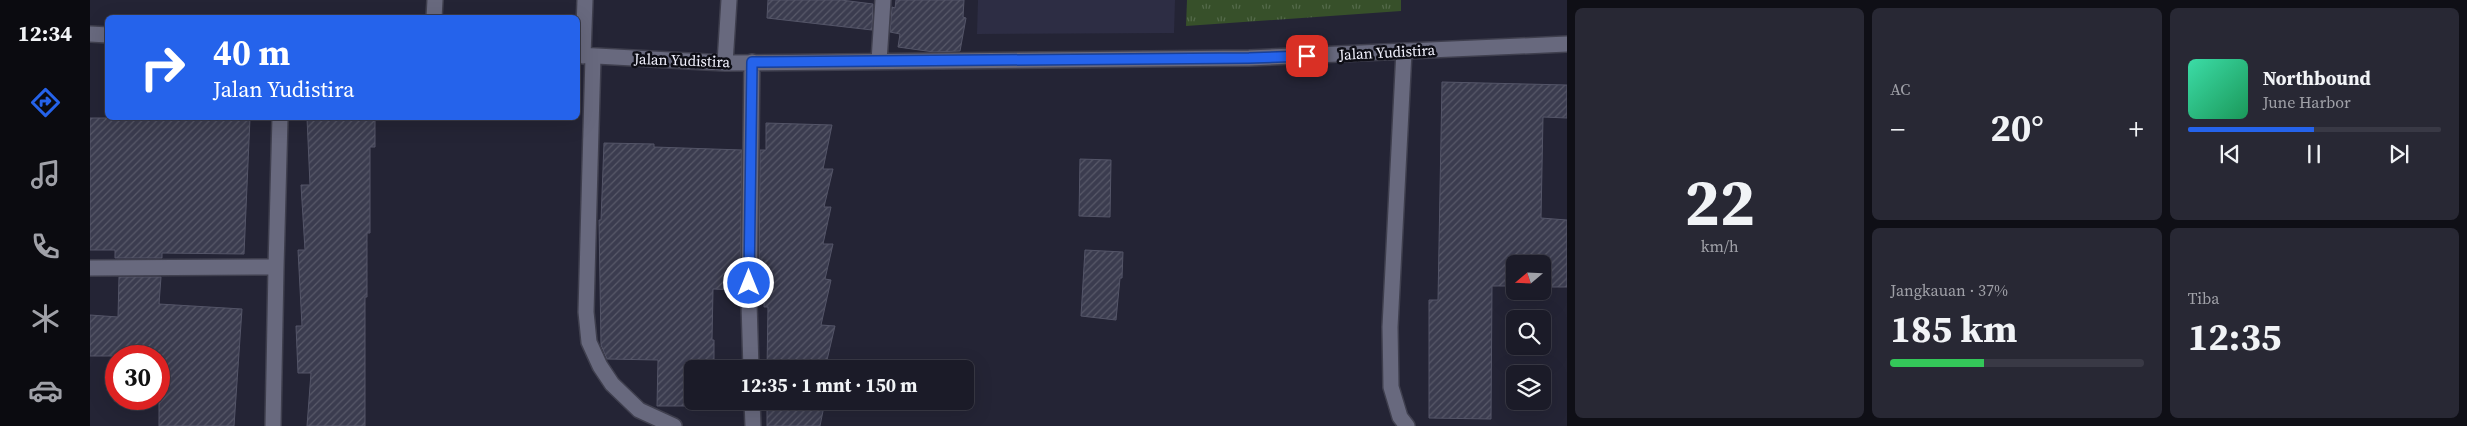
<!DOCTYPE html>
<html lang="id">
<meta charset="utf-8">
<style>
body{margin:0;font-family:"Source Serif 4",serif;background:#282834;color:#f1f3f6;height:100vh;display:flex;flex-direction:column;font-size:19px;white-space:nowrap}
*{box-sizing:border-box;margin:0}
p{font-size:16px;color:#a0a1a8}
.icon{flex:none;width:28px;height:28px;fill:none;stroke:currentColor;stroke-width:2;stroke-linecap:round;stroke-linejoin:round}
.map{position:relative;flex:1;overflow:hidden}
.sheet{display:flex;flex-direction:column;gap:8px;padding:8px;background:#0f0f16;width:900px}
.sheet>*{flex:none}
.banner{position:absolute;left:15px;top:15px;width:475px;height:105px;border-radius:8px;box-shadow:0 5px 20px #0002,0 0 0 1px #393945;background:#2563eb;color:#fff;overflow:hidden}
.needle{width:32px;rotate:251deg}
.tools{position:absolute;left:1416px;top:255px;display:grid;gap:10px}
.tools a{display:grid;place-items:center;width:45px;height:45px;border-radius:8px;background:#1b1b28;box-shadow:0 5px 20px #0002,0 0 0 1px #393945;font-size:25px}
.speed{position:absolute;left:15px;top:345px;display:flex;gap:10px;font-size:25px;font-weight:700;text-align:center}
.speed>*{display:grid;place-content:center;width:65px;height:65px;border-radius:50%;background:#1b1b28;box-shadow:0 5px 20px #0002,0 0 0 1px #393945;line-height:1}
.speed .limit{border:8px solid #d22;background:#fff;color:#111}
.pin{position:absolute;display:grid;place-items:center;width:42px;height:42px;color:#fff;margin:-21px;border-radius:10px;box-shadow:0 2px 8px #0006}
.me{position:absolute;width:55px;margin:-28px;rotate:0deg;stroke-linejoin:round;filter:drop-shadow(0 0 4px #0008)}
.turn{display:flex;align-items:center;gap:18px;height:105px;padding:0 25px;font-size:22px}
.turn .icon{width:65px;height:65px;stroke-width:2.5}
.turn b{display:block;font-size:35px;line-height:42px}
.big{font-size:38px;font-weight:700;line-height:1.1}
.sheet .card{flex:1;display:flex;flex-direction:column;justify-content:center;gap:8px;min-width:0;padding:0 18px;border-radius:8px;background:#282834}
.sheet .dial{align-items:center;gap:0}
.dial b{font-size:65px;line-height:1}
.song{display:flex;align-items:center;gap:15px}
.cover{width:60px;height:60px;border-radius:8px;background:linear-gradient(135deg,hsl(160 70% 55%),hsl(150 70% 35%))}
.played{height:5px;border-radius:2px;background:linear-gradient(90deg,#2563eb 50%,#393945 50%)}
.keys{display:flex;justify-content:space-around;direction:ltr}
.heat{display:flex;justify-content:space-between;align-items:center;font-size:28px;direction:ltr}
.charge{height:8px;border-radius:4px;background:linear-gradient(90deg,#34c759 37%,#393945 0)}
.sheet .tiles{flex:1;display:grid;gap:8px;grid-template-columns:repeat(3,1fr)}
.card:first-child{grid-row:span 2}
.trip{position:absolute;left:594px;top:360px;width:290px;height:50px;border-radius:8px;background:#1b1b28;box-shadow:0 5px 20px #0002,0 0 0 1px #393945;font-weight:700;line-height:50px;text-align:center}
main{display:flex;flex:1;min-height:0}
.tabs{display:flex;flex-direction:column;width:90px;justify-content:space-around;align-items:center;background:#0b0b10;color:#a0a1a8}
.tabs .icon{width:35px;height:35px}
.tabs .on{color:#2563eb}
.tabs b{font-size:22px;color:#f1f3f6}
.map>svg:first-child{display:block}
</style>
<main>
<nav class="tabs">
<b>12:34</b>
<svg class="icon on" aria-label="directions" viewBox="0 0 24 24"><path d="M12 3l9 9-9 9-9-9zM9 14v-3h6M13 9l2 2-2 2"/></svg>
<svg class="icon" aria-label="music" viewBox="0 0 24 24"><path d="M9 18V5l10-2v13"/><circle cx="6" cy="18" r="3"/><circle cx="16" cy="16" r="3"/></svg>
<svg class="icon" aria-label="phone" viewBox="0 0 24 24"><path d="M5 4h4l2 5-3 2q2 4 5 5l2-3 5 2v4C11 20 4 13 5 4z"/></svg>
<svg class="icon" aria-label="climate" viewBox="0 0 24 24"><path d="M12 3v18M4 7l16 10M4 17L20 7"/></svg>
<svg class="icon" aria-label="car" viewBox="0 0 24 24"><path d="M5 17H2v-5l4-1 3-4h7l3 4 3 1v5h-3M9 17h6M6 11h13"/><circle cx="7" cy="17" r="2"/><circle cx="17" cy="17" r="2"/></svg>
</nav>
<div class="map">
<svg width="1477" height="426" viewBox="0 0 1477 426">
<defs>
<pattern id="grass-tufts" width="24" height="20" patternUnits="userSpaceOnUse" patternTransform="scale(1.25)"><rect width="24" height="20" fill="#37502a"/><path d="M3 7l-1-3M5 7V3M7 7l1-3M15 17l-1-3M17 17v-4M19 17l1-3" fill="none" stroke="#546a4a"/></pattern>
<pattern id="building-hatch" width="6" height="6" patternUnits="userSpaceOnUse" patternTransform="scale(1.25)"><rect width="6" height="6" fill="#3b3c4f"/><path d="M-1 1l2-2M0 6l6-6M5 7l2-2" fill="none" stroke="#585969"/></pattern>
</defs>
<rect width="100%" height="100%" fill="#242435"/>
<path fill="#2d2d44" d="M 888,0 L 1085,0 L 1084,33 L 887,34 Z"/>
<path fill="url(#grass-tufts)" d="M 1097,0 L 1311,0 L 1311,11 L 1096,26 Z"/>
<path fill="url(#building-hatch)" stroke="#545568" d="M 678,0 L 751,0 L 783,4 L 782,30 L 677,18 Z
M 806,0 L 874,0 L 873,17 L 876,18 L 870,51 L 844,52 L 808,47 L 810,34 L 800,32 L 802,7 L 805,8 Z
M 1352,82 L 1477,85 L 1477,118 L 1453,117 L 1451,218 L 1477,220 L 1477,287 L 1452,287 L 1452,264 L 1425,264 L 1425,286 L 1402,286 L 1401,419 L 1339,418 L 1339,300 L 1348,300 Z
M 0,118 L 160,118 L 154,254 L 72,253 L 72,258 L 25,258 L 25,250 L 0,250 Z
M 217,118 L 285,118 L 285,147 L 280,147 L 280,233 L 277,233 L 277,297 L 275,297 L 275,426 L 217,426 L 221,373 L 208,373 L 206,326 L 212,326 L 208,250 L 215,250 L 211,185 L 220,185 Z
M 676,123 L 742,125 L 733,169 L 743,169 L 734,207 L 741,207 L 733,244 L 743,244 L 735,279 L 741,280 L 731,325 L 745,326 L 737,360 L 744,361 L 743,369 L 677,369 L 678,307 L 674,307 L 674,290 L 669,290 L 670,150 L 676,150 Z
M 514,143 L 564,144 L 564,147 L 652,150 L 650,290 L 623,289 L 622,340 L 624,340 L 624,369 L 602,369 L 602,401 L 624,401 L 624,406 L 567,406 L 568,360 L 517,359 L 511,345 L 509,220 L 511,220 Z
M 990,159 L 1021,160 L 1020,217 L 989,216 Z
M 995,250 L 1033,252 L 1032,278 L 1030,278 L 1026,320 L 991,316 Z
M 29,277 L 71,277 L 69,304 L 152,309 L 144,426 L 69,426 L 69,356 L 0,356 L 0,315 L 28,317 Z
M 677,401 L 735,401 L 730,426 L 677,426 Z"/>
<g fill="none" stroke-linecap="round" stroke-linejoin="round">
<defs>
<path id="minor" d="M 344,18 L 345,0
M 0,34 L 18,35
M 1314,51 L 1300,327 L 1301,387 L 1310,417 L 1317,426
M 488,55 L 635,63 L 1159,58 L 1477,44
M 493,56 L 495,0
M 503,56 L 496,312 L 499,342 L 510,366 L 522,384 L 549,410 L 584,426
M 789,61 L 793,0
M 635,63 L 639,0
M 0,268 L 186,267 L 190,118
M 661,369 L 659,303 L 662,62
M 662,401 L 663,426
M 183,426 L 186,267"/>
</defs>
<use href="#minor" stroke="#3f3f4e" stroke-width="18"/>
<use href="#minor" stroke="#68697e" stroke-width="15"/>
</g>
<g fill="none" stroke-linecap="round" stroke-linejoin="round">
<defs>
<path id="route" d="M 659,283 L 662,62 L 1159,58 L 1217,56"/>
</defs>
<use href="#route" stroke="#184099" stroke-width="12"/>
<use href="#route" stroke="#2563eb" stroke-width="9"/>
</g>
<g text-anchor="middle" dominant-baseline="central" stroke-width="5" stroke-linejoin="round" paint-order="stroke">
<g font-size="15" fill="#f2f2fe" stroke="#0e0e16">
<text transform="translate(1297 52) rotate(-3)">Jalan Yudistira</text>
<text transform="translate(592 60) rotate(2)">Jalan Yudistira</text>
</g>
</g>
</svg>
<div class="tools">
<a><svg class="needle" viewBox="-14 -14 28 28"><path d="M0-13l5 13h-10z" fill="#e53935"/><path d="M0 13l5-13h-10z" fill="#a0a1a8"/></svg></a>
<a><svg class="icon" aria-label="search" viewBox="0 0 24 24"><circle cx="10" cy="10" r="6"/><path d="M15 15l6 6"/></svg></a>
<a><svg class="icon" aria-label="layers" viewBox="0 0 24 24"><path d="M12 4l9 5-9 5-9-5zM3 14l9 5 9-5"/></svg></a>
</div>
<div class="speed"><div class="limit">30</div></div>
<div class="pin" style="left:1217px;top:56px;background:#d93025"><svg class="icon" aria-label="arrive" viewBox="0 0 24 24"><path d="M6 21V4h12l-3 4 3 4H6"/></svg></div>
<svg class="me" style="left:659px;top:283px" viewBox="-20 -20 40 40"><circle r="17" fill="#2563eb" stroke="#fff" stroke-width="3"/><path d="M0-11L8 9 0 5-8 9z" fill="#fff"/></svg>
<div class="trip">12:35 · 1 mnt · 150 m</div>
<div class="banner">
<div class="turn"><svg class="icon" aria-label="right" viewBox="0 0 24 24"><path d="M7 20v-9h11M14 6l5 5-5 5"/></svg><div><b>40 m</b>Jalan Yudistira</div></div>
</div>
</div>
<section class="sheet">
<div class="tiles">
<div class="card dial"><b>22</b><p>km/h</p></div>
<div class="card"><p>AC</p>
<div class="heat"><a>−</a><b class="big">20°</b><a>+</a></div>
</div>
<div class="card">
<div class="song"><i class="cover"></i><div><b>Northbound</b><p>June Harbor</p></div></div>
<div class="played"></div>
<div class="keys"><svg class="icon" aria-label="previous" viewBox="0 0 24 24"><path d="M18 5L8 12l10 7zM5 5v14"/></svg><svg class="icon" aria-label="pause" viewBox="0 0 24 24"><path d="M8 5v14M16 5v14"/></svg><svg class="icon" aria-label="next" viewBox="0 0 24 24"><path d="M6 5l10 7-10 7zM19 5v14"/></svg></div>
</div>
<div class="card"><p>Jangkauan · 37%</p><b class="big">185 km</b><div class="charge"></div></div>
<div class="card"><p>Tiba</p><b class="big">12:35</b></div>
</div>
</section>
</main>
